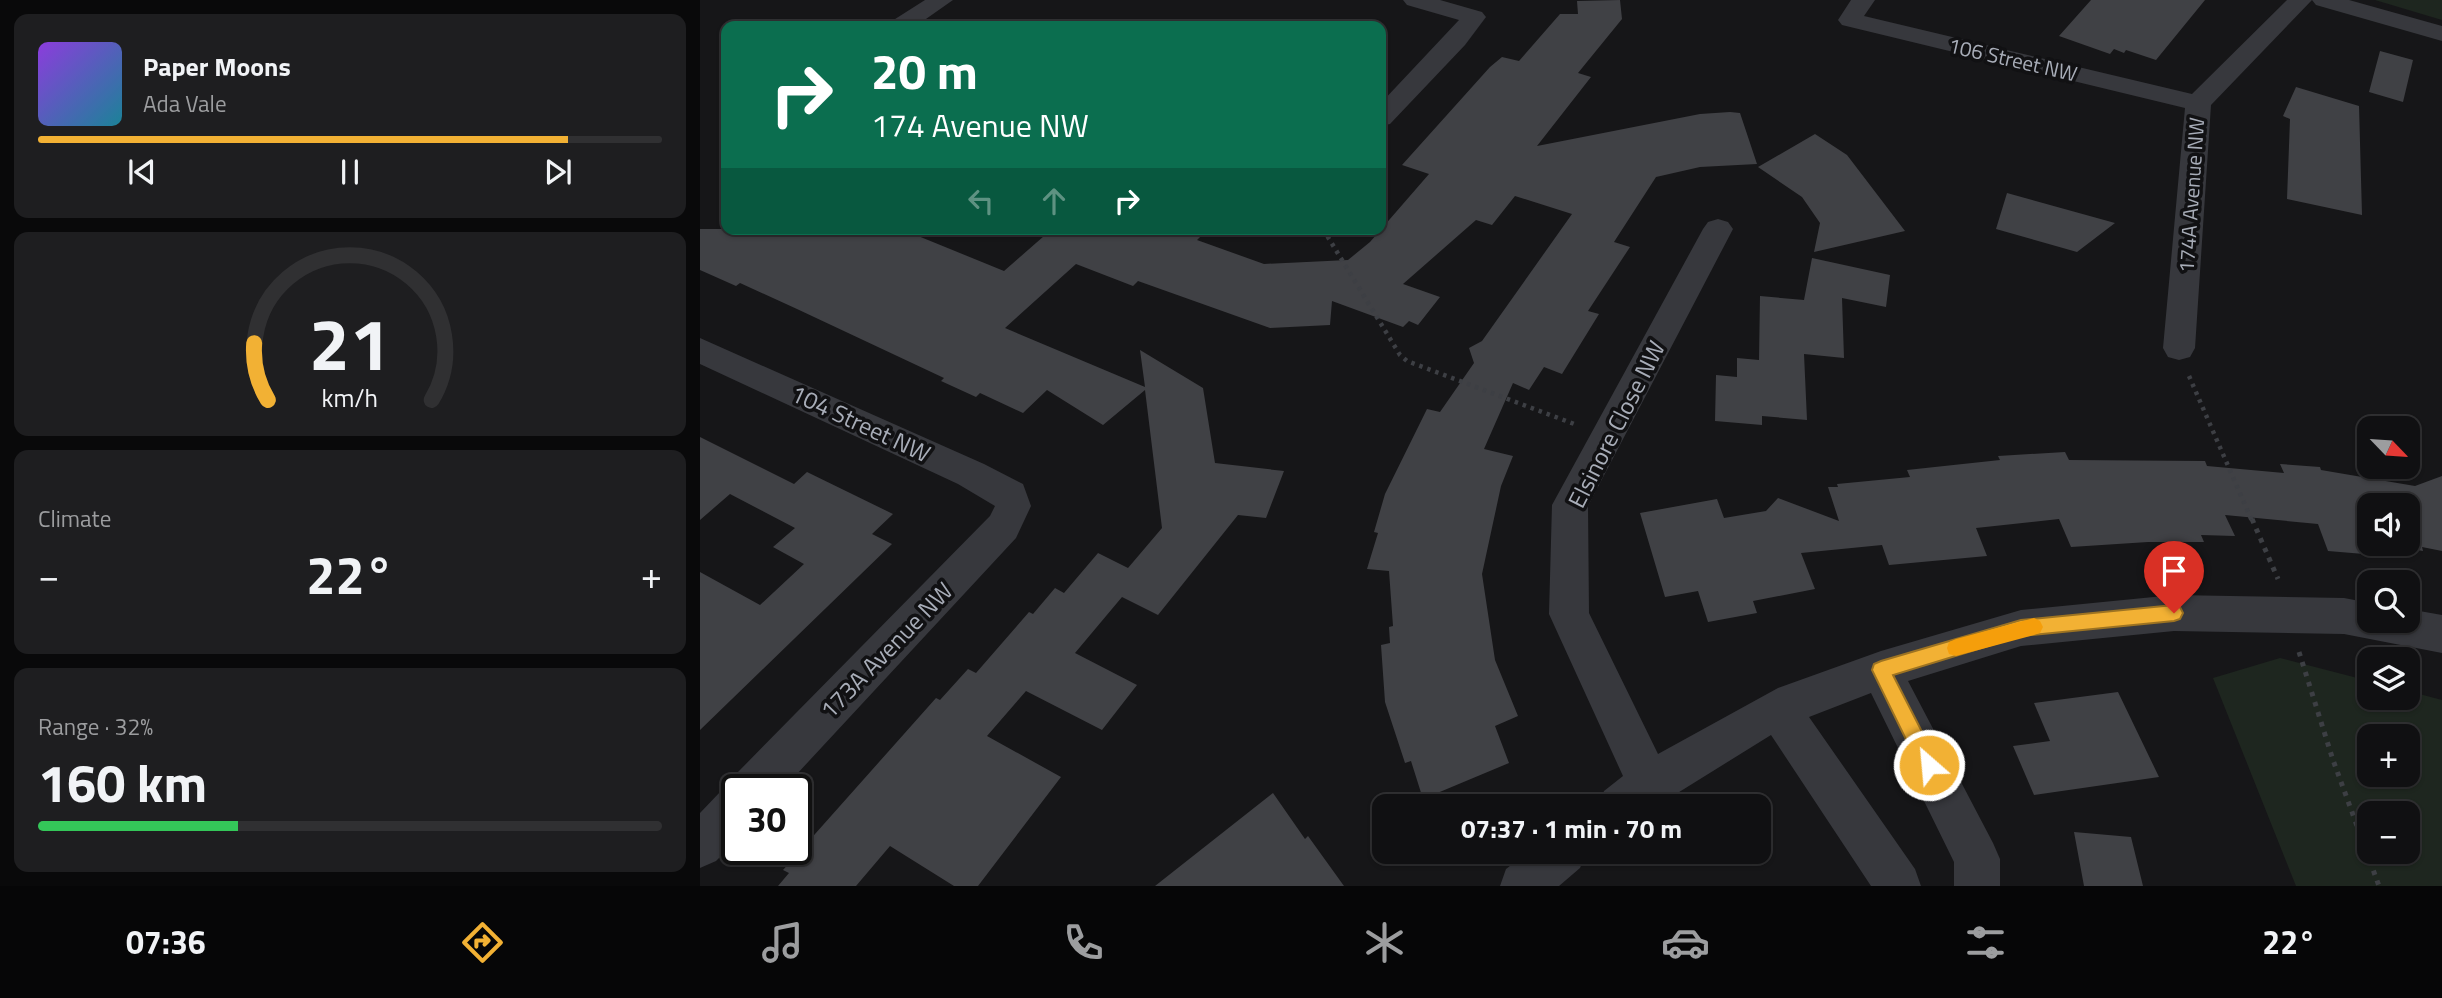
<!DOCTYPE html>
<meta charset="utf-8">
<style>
body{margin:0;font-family:"Titillium Web",sans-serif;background:#1e1e20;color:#f1f3f6;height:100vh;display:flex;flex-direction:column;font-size:26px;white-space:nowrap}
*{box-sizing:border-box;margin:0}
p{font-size:23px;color:#9c9d9f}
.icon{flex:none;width:38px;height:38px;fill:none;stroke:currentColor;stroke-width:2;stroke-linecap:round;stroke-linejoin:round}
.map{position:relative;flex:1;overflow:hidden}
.side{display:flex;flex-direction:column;gap:14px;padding:14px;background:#09090a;width:700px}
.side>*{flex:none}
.top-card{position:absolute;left:21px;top:21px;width:665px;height:214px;border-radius:14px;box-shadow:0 2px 5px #0004,0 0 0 2px #303032;background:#0b6e4f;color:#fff;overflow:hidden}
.needle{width:46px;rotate:115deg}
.buttons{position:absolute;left:1657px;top:416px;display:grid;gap:14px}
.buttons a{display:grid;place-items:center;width:63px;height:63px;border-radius:14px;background:#101012;box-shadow:0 2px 5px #0004,0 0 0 2px #303032;font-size:35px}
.speed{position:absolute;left:21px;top:774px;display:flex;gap:14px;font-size:35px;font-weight:700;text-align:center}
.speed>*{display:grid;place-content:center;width:91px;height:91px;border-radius:50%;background:#101012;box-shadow:0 2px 5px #0004,0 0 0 2px #303032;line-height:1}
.speed .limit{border:4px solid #111;border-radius:10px;background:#fff;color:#111}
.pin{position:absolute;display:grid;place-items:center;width:60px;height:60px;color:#fff;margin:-72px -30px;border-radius:50% 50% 50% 0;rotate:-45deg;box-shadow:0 0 7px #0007}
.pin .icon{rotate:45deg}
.me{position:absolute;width:77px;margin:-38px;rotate:333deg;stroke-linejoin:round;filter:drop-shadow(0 0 5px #0008)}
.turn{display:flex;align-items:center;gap:24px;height:147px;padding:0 35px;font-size:32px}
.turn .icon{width:91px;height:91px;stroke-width:2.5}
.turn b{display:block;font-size:49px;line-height:60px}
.lanes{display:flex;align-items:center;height:66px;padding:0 35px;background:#0003;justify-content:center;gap:35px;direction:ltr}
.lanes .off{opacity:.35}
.big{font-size:52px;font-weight:700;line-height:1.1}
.side .widget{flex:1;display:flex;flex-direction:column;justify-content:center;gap:10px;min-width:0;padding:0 24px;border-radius:14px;background:#1e1e20}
.side .dial{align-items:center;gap:0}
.dial svg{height:182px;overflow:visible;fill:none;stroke:#303032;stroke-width:7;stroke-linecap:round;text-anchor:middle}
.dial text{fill:#f1f3f6;stroke:none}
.song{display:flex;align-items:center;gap:21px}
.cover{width:84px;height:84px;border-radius:10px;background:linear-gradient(135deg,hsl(270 70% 55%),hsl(190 70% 35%))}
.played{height:7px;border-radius:4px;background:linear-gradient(90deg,#f2b134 85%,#303032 85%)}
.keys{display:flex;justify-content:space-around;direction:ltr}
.heat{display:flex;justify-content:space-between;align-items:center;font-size:38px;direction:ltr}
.charge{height:10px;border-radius:5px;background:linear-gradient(90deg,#34c759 32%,#303032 0)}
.trip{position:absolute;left:672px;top:794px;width:399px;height:70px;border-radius:14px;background:#101012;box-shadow:0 2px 5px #0004,0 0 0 2px #303032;font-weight:700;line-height:70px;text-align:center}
.tab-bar{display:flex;height:112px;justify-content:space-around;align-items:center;background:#060607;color:#9c9d9f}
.tab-bar .icon{width:49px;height:49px}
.tab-bar .active{color:#f2b134}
.tab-bar b{font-size:32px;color:#f1f3f6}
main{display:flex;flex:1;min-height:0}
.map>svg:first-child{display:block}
</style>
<main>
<section class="side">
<div class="widget">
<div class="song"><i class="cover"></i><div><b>Paper Moons</b><p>Ada Vale</p></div></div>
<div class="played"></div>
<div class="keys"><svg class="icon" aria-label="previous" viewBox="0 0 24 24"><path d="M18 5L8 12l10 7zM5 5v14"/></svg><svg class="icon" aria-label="pause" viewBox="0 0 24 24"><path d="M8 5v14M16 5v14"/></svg><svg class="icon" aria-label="next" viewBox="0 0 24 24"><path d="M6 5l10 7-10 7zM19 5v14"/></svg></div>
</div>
<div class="widget dial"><svg viewBox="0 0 100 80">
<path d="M14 69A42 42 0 1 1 86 69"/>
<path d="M14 69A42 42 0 0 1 8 44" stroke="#f2b134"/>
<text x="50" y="56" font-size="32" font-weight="700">21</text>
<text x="50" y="72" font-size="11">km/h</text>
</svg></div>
<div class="widget"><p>Climate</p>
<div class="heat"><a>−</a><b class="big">22°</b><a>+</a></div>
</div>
<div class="widget"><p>Range · 32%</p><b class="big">160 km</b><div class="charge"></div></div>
</section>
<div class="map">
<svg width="1742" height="886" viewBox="0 0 1742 886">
<rect width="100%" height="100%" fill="#161618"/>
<path fill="#1e261f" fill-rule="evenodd" d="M 1675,0 L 1742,0 L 1742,20 Z
M 1580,658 L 1669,681 L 1670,698 L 1708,698 L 1708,691 L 1742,700 L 1742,886 L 1596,886 L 1513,678 ZM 1670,737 L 1708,737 L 1708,775 L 1670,775 ZM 1670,814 L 1708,814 L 1708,852 L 1670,852 Z"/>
<path fill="#404145" d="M 920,0 L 922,19 L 878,73 L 891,77 L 837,146 L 1000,114 L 1030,112 L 1040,113 L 1057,164 L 1000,167 L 956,177 L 914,242 L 930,247 L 888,311 L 899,314 L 862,374 L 844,367 L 829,390 L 813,383 L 784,449 L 813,456 L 801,486 L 782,574 L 795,660 L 818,716 L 795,726 L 809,763 L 723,799 L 711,761 L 705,763 L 685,702 L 681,645 L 690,643 L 689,627 L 693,626 L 689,571 L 667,569 L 678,533 L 674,532 L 685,494 L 727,409 L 740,412 L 774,363 L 769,348 L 782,341 L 872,214 L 815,196 L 792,225 L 776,220 L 703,284 L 740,297 L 718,325 L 709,321 L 703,327 L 632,301 L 630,325 L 570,328 L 438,281 L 433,286 L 376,264 L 305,328 L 445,387 L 440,350 L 503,388 L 515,463 L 584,471 L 566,518 L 538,515 L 458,615 L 422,597 L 375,653 L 437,685 L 402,730 L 326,691 L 287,736 L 361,777 L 278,886 L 254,886 L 190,846 L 156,886 L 78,886 L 89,873 L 83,870 L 236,698 L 240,700 L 268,669 L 276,673 L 329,612 L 333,614 L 355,588 L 364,593 L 398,553 L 428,568 L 462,528 L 445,390 L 403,425 L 347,390 L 323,413 L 280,393 L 276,397 L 241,381 L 244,378 L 97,309 L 40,283 L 36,286 L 0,270 L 0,229 L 201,229 L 304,271 L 352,229 L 508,229 L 497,240 L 564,264 L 648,260 L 670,242 L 729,174 L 702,165 L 790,67 L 802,57 L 819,61 L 860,14 L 878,14 L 877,1 Z
M 1391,0 L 1505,0 L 1456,60 L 1426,50 L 1424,53 L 1414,49 L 1410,54 L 1359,36 Z
M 1680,51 L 1713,60 L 1703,102 L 1669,92 Z
M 1596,87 L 1659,106 L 1662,215 L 1587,199 L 1590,119 L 1583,116 Z
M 1115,134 L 1147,155 L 1205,231 L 1114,252 L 1120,223 L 1102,197 L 1058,167 Z
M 1307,193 L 1415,223 L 1377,252 L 1296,229 Z
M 1112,258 L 1190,275 L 1186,307 L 1142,298 L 1144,358 L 1104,354 L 1107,420 L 1062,416 L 1062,425 L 1015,421 L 1016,375 L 1037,377 L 1037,358 L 1059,360 L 1060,296 L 1104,300 Z
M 0,437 L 94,484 L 107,472 L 193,514 L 172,534 L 192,544 L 0,730 L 0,572 L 60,605 L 104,564 L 73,547 L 95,528 L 30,494 L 0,520 Z
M 1365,452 L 1369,460 L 1505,461 L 1507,466 L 1584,473 L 1580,464 L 1620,467 L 1621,470 L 1715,486 L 1742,476 L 1742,551 L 1722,547 L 1723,551 L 1686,544 L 1708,544 L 1708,506 L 1670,506 L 1670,544 L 1676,555 L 1628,551 L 1618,524 L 1525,515 L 1535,536 L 1501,535 L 1504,542 L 1448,542 L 1371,547 L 1359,519 L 1276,528 L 1287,556 L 1189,565 L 1182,545 L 1101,553 L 1115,589 L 1053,601 L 1057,613 L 1008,622 L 998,591 L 965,597 L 940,513 L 1017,499 L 1024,518 L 1066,511 L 1078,498 L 1139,521 L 1128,487 L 1138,487 L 1137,484 L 1210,477 L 1207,470 L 1300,460 L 1298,456 Z
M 1418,692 L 1459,777 L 1334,795 L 1313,746 L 1350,741 L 1334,703 Z
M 573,793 L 605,839 L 608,836 L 644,886 L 455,886 Z
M 1374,832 L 1431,837 L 1443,886 L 1384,886 Z"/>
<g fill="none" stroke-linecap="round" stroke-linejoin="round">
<path stroke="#3d3f44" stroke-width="4.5" stroke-dasharray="3.5 5" stroke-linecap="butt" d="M 623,229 L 700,355 L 707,361 L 877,425
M 1489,376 L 1552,521"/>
<path stroke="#3d3f44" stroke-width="5" stroke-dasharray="4.5 6" stroke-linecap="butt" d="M 1552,519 L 1578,579
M 1599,652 L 1633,760 L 1679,886"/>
<path fill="#37383d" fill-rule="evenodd" d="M 225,0 L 253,0 L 216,26 L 188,26 L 192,21 Z
M 703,0 L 740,0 L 782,12 L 786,17 L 765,45 L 690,124 L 681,126 L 681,103 L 759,20 L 707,5 Z
M 1151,0 L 1175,0 L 1164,16 L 1492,94 L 1587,0 L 1612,0 L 1511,105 L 1495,348 L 1490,357 L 1479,360 L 1468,357 L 1463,348 L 1485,108 L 1142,25 L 1138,20 Z
M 1612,0 L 1649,0 L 1742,26 L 1742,41 L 1616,5 Z
M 1018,219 L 1028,222 L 1033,229 L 888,506 L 889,613 L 958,754 L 1078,688 L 1181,651 L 1321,610 L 1474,595 L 1644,598 L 1670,603 L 1670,621 L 1708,621 L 1708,609 L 1742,615 L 1742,653 L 1644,634 L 1474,631 L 1321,646 L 1208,681 L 1293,843 L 1300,859 L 1300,886 L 1254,886 L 1254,862 L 1171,693 L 1109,717 L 1215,869 L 1221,886 L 1171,886 L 1071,735 L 955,807 L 898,807 L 904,791 L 923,776 L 849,614 L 852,505 L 1003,229 L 1008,222 Z
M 0,338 L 284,464 L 323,484 L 331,506 L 316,538 L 83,789 L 37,789 L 37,840 L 16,861 L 0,868 L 0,813 L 21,791 L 32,787 L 37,773 L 290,516 L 295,506 L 258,484 L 0,364 Z
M 828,852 L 887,852 L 880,868 L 859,886 L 800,886 L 806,869 Z"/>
</g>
<path fill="#f2b134" stroke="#9d7322" stroke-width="2" d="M 1474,605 L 1480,607 L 1483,613 L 1480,619 L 1474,621 L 1321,636 L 1193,675 L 1239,765 L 1236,772 L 1229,774 L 1222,772 L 1172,670 L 1174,664 L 1181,661 L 1321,620 Z"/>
<path fill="#f59e0b" d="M 1334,618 L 1340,621 L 1343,627 L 1340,633 L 1334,635 L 1256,656 L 1249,654 L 1247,648 L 1249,642 L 1256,639 Z"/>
<g text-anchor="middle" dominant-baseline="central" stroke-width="7" stroke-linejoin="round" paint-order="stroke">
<g font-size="21" fill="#a8adb8" stroke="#111113">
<text transform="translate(1313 59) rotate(13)">106 Street NW</text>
<text transform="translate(1491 195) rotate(-86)">174A Avenue NW</text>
</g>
<g font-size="24" fill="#a8adb8" stroke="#111113">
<text transform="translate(161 423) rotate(25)">104 Street NW</text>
<text transform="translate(916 424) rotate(-63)">Elsinore Close NW</text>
<text transform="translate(186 650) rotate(-46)">173A Avenue NW</text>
</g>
</g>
</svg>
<div class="buttons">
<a><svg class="needle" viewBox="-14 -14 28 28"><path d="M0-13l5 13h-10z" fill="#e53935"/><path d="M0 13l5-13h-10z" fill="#9c9d9f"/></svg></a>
<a><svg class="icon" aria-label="sound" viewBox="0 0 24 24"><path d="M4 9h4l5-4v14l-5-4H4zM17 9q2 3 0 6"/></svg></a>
<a><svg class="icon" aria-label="search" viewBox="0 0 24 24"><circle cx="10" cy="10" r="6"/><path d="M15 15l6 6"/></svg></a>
<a><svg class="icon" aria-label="layers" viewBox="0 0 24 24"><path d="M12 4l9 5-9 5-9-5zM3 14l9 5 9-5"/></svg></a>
<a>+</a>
<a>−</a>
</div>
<div class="speed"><div class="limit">30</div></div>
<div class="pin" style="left:1474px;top:613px;background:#d93025"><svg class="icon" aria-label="arrive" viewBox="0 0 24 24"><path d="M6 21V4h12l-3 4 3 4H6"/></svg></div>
<svg class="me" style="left:1229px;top:765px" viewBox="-20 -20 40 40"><circle r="17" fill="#f2b134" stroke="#fff" stroke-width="3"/><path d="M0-11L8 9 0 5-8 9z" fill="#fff"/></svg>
<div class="trip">07:37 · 1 min · 70 m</div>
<div class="top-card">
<div class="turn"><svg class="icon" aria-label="right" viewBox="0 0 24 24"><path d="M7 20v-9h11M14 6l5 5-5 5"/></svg><div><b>20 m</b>174 Avenue NW</div></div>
<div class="lanes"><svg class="icon off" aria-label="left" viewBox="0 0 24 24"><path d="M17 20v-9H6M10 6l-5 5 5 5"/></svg><svg class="icon off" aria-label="ahead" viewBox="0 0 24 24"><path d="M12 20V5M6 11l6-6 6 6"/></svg><svg class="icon" aria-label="right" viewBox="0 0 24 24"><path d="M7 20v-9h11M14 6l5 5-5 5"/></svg></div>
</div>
</div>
</main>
<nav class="tab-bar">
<b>07:36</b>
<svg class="icon active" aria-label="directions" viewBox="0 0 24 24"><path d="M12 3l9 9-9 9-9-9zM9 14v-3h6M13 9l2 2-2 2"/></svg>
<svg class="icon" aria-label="music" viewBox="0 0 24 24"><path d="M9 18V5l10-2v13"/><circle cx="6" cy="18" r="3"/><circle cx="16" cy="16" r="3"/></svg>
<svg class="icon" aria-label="phone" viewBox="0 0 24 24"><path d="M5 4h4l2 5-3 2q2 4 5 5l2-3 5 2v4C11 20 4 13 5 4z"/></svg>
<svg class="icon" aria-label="climate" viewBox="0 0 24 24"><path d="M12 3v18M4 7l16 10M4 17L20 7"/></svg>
<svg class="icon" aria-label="car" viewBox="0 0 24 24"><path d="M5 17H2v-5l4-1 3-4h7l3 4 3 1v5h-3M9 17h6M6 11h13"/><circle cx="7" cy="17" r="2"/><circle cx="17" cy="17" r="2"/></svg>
<svg class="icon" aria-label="filters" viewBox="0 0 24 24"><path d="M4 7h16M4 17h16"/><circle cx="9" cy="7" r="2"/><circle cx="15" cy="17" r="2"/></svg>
<b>22°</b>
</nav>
